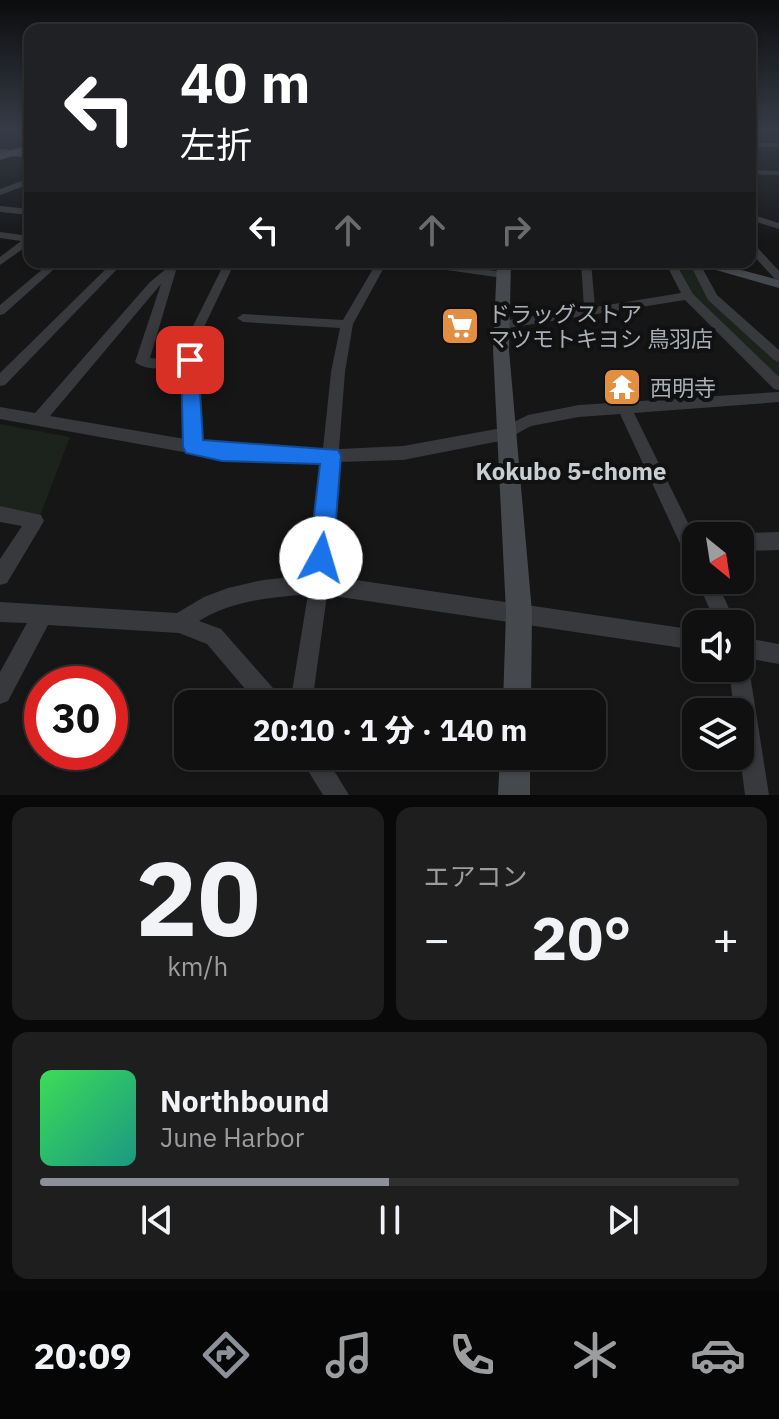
<!DOCTYPE html>
<html lang="ja">
<meta charset="utf-8">
<style>
body{margin:0;font-family:"IBM Plex Sans","Noto Sans JP",sans-serif;background:#1e1e1f;color:#f1f3f6;height:100vh;display:flex;flex-direction:column;font-size:30px;white-space:nowrap}
*{box-sizing:border-box;margin:0}
p{font-size:26px;color:#9c9d9f}
.icon{flex:none;width:44px;height:44px;fill:none;stroke:currentColor;stroke-width:2;stroke-linecap:round;stroke-linejoin:round}
.map{position:relative;height:795px;overflow:hidden}
.side{display:flex;flex-direction:column;gap:12px;padding:12px;background:#090909;flex:1}
.side>*{flex:none}
.guide{position:absolute;left:24px;top:24px;width:732px;height:244px;border-radius:16px;box-shadow:0 2px 6px #0004,0 0 0 2px #303031;background:#202124;color:#fff;overflow:hidden}
.needle{width:52px;rotate:150deg}
.buttons{position:absolute;left:682px;top:522px;display:grid;gap:16px}
.buttons a{display:grid;place-items:center;width:72px;height:72px;border-radius:16px;background:#101011;box-shadow:0 2px 6px #0004,0 0 0 2px #303031;font-size:40px}
.speed{position:absolute;left:24px;top:666px;display:flex;gap:16px;font-size:40px;font-weight:700;text-align:center}
.speed>*{display:grid;place-content:center;width:104px;height:104px;border-radius:50%;background:#101011;box-shadow:0 2px 6px #0004,0 0 0 2px #303031;line-height:1}
.speed .limit{border:12px solid #d22;background:#fff;color:#111}
.pin{position:absolute;display:grid;place-items:center;width:68px;height:68px;color:#fff;margin:-34px;border-radius:16px;box-shadow:0 4px 12px #0006}
.me{position:absolute;width:88px;margin:-44px;rotate:6deg;stroke-linejoin:round;filter:drop-shadow(0 0 6px #0008)}
.turn{display:flex;align-items:center;gap:28px;height:168px;padding:0 24px;font-size:36px}
.turn .icon{width:104px;height:104px;stroke-width:2.5}
.turn b{display:block;font-size:56px;line-height:68px}
.lanes{display:flex;align-items:center;height:76px;padding:0 24px;background:#0003;justify-content:center;gap:40px;direction:ltr}
.lanes .off{opacity:.35}
.big{font-size:60px;font-weight:800;line-height:1.1}
.side .tile{flex:1;display:flex;flex-direction:column;justify-content:center;gap:12px;min-width:0;padding:0 28px;border-radius:16px;background:#1e1e1f}
.side .dial{align-items:center;gap:0}
.dial b{font-size:104px;line-height:1}
.song{display:flex;align-items:center;gap:24px}
.cover{width:96px;height:96px;border-radius:12px;background:linear-gradient(135deg,hsl(130 70% 55%),hsl(170 70% 35%))}
.played{height:8px;border-radius:4px;background:linear-gradient(90deg,#8c9099 50%,#303031 50%)}
.keys{display:flex;justify-content:space-around;direction:ltr}
.heat{display:flex;justify-content:space-between;align-items:center;font-size:44px;direction:ltr}
.side .tiles{flex:1;display:grid;gap:12px;grid-template-columns:1fr 1fr}
.tile:last-child{grid-column:span 2}
.trip{position:absolute;left:174px;top:690px;width:432px;height:80px;border-radius:16px;background:#101011;box-shadow:0 2px 6px #0004,0 0 0 2px #303031;font-weight:800;line-height:80px;text-align:center}
.tab-bar{display:flex;height:128px;justify-content:space-around;align-items:center;background:#060607;color:#9c9d9f}
.tab-bar .icon{width:56px;height:56px}
.tab-bar .selected{color:#8c9099}
.tab-bar b{font-size:36px;color:#f1f3f6}
.map>svg:first-child{display:block}
</style>
<div class="map">
<svg width="779" height="795" viewBox="0 0 779 795">
<rect width="100%" height="100%" fill="#161617"/>
<path fill="#1c221c" d="M 675,263 L 693,267 L 710,297 L 779,361 L 779,379 L 693,298 Z
M 0,424 L 70,437 L 40,516 L 0,508 Z"/>
<g fill="none" stroke-linecap="round" stroke-linejoin="round">
<path fill="#37393c" fill-rule="evenodd" d="M 750,143 L 779,143 L 779,147 L 750,147 Z
M 750,170 L 779,171 L 779,175 L 750,174 Z
M 30,178 L 30,184 L 0,195 L 0,189 Z
M 0,206 L 30,209 L 30,215 L 0,212 Z
M 750,214 L 779,223 L 779,229 L 750,220 Z
M 0,232 L 30,236 L 30,244 L 0,265 L 0,257 L 21,241 L 0,238 Z
M 750,243 L 754,244 L 779,271 L 779,280 L 775,279 L 750,252 Z
M 51,262 L 62,262 L 4,314 L 0,315 L 0,305 Z
M 113,262 L 124,262 L 5,385 L 0,386 L 0,373 Z
M 225,262 L 235,262 L 195,346 L 200,442 L 222,445 L 323,449 L 331,372 L 340,328 L 243,322 L 237,318 L 243,314 L 343,320 L 377,262 L 387,262 L 353,324 L 345,372 L 339,449 L 403,446 L 502,428 L 528,415 L 579,405 L 779,392 L 779,402 L 634,413 L 693,533 L 702,536 L 696,536 L 696,568 L 690,565 L 620,414 L 579,417 L 531,426 L 505,440 L 403,460 L 338,462 L 329,576 L 696,630 L 696,650 L 327,595 L 312,704 L 290,704 L 308,594 L 300,595 C 264,598 230,602 199,621 L 221,629 L 280,696 L 283,704 L 258,704 L 207,644 L 179,633 L 48,625 L 8,701 L 0,704 L 0,672 L 27,623 L 0,622 L 0,602 L 177,613 L 204,597 L 228,588 L 263,580 L 311,575 L 322,462 L 222,459 L 0,419 L 0,407 L 35,413 L 150,282 L 172,264 L 177,267 L 150,358 L 162,359 L 183,356 L 183,346 ZM 161,284 L 135,362 C 148,372 168,368 183,366 L 185,439 L 50,416 Z
M 406,262 L 434,262 L 503,272 L 508,275 L 503,278 L 411,265 Z
M 581,262 L 591,262 L 595,307 L 681,293 L 665,262 L 675,262 L 693,294 L 779,377 L 779,390 L 774,389 L 685,300 L 502,329 L 498,328 L 496,325 L 498,322 L 502,321 L 584,308 Z
M 689,262 L 699,262 L 717,295 L 779,350 L 779,362 L 774,360 L 708,300 Z
M 0,506 L 41,515 L 44,521 L 7,583 L 0,585 L 0,559 L 22,526 L 0,522 Z
M 779,532 L 779,550 L 740,551 L 740,536 L 734,536 L 740,533 Z
M 697,580 L 716,580 L 736,624 L 716,624 Z
M 740,637 L 779,644 L 779,664 L 740,657 Z
M 740,658 L 746,661 L 749,668 L 769,795 L 745,795 L 740,756 L 740,712 L 734,712 L 729,668 L 740,668 Z
M 299,756 L 325,756 L 349,795 L 323,795 Z"/>
<path fill="#45484c" fill-rule="evenodd" d="M 0,149 L 30,152 L 30,158 L 0,155 Z
M 497,262 L 511,262 L 509,350 L 532,612 L 531,704 L 503,704 L 506,612 L 493,350 Z
M 688,262 L 711,262 L 779,280 L 779,288 Z
M 500,756 L 530,756 L 530,795 L 498,795 Z"/>
<path fill="#53565b" fill-rule="evenodd" d="M 30,145 L 30,151 L 0,160 L 0,153 Z"/>
</g>
<linearGradient id="sky" x2="0" y2="1"><stop stop-color="#0c0c0d"/><stop offset="0.54" stop-color="#363c47"/><stop offset="1" stop-color="#363c47" stop-opacity="0"/></linearGradient>
<rect width="779" height="242" fill="url(#sky)"/>
<path fill="#1a73e8" stroke="#114b97" stroke-width="2" d="M 190,353 L 198,360 L 203,440 L 338,450 L 341,456 L 333,558 L 329,567 L 321,570 L 313,567 L 309,558 L 320,464 L 222,461 L 186,453 L 183,447 L 181,360 Z"/>
<defs>
<symbol id="supermarket-square" viewBox="-11 -11 22 22"><rect x="-9" y="-9" width="18" height="18" rx="4" fill="#e38f42" stroke="#111112"/><path d="M-6-5.5h2.5l.6 2H6L4.5 2H-2.5L-4.4-4H-6ZM-1.5 3.2a1.3 1.3 0 1 0 .1 0ZM3 3.2a1.3 1.3 0 1 0 .1 0Z" fill="#fff"/></symbol>
<symbol id="temple-square" viewBox="-11 -11 22 22"><rect x="-9" y="-9" width="18" height="18" rx="4" fill="#e38f42" stroke="#111112"/><path d="M0-6L5-2H3V0L6.5 2.5H4V6H1.5V3h-3V6H-4V2.5H-6.5L-3 0V-2H-5Z" fill="#fff"/></symbol>
</defs>
<g fill-rule="evenodd">
<use href="#supermarket-square" x="438" y="304" width="44" height="44"/>
<use href="#temple-square" x="600" y="365" width="44" height="44"/>
</g>
<g text-anchor="middle" dominant-baseline="central" stroke-width="8" stroke-linejoin="round" paint-order="stroke">
<g font-size="22" fill="#a9afb6" stroke="#111112" text-anchor="start">
<text x="488" y="313">ドラッグストア<tspan x="488" dy="25">マツモトキヨシ 鳥羽店</tspan></text>
<text x="650" y="387">西明寺</text>
</g>
<g font-size="24" font-weight="bold" fill="#c9ced3" stroke="#111112">
<text x="571" y="471">Kokubo 5-chome</text>
</g>
</g>
</svg>
<div class="buttons">
<a><svg class="needle" viewBox="-14 -14 28 28"><path d="M0-13l5 13h-10z" fill="#e53935"/><path d="M0 13l5-13h-10z" fill="#9c9d9f"/></svg></a>
<a><svg class="icon" aria-label="sound" viewBox="0 0 24 24"><path d="M4 9h4l5-4v14l-5-4H4zM17 9q2 3 0 6"/></svg></a>
<a><svg class="icon" aria-label="layers" viewBox="0 0 24 24"><path d="M12 4l9 5-9 5-9-5zM3 14l9 5 9-5"/></svg></a>
</div>
<div class="speed"><div class="limit">30</div></div>
<div class="pin" style="left:190px;top:360px;background:#d93025"><svg class="icon" aria-label="arrive" viewBox="0 0 24 24"><path d="M6 21V4h12l-3 4 3 4H6"/></svg></div>
<svg class="me" style="left:321px;top:558px" viewBox="-20 -20 40 40"><circle r="19" fill="#fff"/><path d="M0-13L10 11 0 6-10 11z" fill="#1a73e8"/></svg>
<div class="trip">20:10 · 1 分 · 140 m</div>
<div class="guide">
<div class="turn"><svg class="icon" aria-label="left" viewBox="0 0 24 24"><path d="M17 20v-9H6M10 6l-5 5 5 5"/></svg><div><b>40 m</b>左折</div></div>
<div class="lanes"><svg class="icon" aria-label="left" viewBox="0 0 24 24"><path d="M17 20v-9H6M10 6l-5 5 5 5"/></svg><svg class="icon off" aria-label="ahead" viewBox="0 0 24 24"><path d="M12 20V5M6 11l6-6 6 6"/></svg><svg class="icon off" aria-label="ahead" viewBox="0 0 24 24"><path d="M12 20V5M6 11l6-6 6 6"/></svg><svg class="icon off" aria-label="right" viewBox="0 0 24 24"><path d="M7 20v-9h11M14 6l5 5-5 5"/></svg></div>
</div>
</div>
<section class="side">
<div class="tiles">
<div class="tile dial"><b>20</b><p>km/h</p></div>
<div class="tile"><p>エアコン</p>
<div class="heat"><a>−</a><b class="big">20°</b><a>+</a></div>
</div>
<div class="tile">
<div class="song"><i class="cover"></i><div><b>Northbound</b><p>June Harbor</p></div></div>
<div class="played"></div>
<div class="keys"><svg class="icon" aria-label="previous" viewBox="0 0 24 24"><path d="M18 5L8 12l10 7zM5 5v14"/></svg><svg class="icon" aria-label="pause" viewBox="0 0 24 24"><path d="M8 5v14M16 5v14"/></svg><svg class="icon" aria-label="next" viewBox="0 0 24 24"><path d="M6 5l10 7-10 7zM19 5v14"/></svg></div>
</div>
</div>
</section>
<nav class="tab-bar">
<b>20:09</b>
<svg class="icon selected" aria-label="directions" viewBox="0 0 24 24"><path d="M12 3l9 9-9 9-9-9zM9 14v-3h6M13 9l2 2-2 2"/></svg>
<svg class="icon" aria-label="music" viewBox="0 0 24 24"><path d="M9 18V5l10-2v13"/><circle cx="6" cy="18" r="3"/><circle cx="16" cy="16" r="3"/></svg>
<svg class="icon" aria-label="phone" viewBox="0 0 24 24"><path d="M5 4h4l2 5-3 2q2 4 5 5l2-3 5 2v4C11 20 4 13 5 4z"/></svg>
<svg class="icon" aria-label="climate" viewBox="0 0 24 24"><path d="M12 3v18M4 7l16 10M4 17L20 7"/></svg>
<svg class="icon" aria-label="car" viewBox="0 0 24 24"><path d="M5 17H2v-5l4-1 3-4h7l3 4 3 1v5h-3M9 17h6M6 11h13"/><circle cx="7" cy="17" r="2"/><circle cx="17" cy="17" r="2"/></svg>
</nav>
